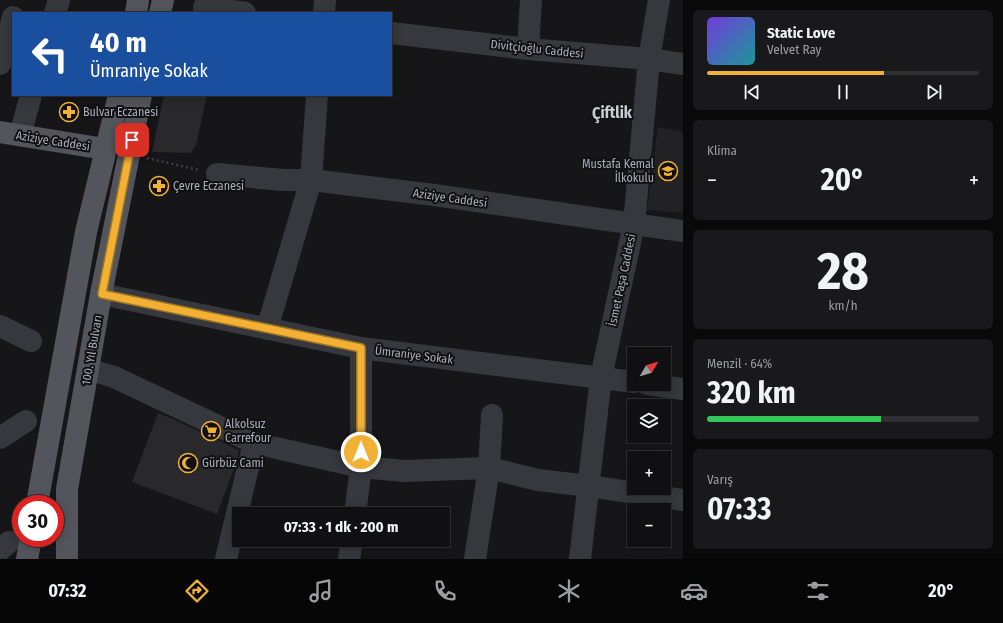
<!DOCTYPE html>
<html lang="tr">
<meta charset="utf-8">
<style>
body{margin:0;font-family:"Fira Sans Condensed",sans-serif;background:#19191b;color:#f1f3f6;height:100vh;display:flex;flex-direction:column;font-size:15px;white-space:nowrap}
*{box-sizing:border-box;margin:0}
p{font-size:13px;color:#9c9d9f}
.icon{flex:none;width:22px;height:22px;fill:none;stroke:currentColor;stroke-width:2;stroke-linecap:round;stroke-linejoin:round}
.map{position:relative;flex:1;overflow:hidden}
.side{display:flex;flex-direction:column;gap:10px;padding:10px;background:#09090a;width:320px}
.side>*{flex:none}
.top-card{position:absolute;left:12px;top:12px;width:380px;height:84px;border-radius:0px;box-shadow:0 2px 10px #0003,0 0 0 1px #303032;background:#1a4fa0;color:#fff;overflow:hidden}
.needle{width:26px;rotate:52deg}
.buttons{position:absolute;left:627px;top:347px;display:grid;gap:8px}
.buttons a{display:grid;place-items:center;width:44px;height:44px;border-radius:0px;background:#101012;box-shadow:0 2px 10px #0003,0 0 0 1px #303032;font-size:20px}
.speed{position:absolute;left:12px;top:495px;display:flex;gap:8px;font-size:20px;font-weight:700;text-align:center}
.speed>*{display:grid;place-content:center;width:52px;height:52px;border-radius:50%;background:#101012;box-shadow:0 2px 10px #0003,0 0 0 1px #303032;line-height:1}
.speed .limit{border:6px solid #d22;background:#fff;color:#111}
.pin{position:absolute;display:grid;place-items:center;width:34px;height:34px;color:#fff;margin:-17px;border-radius:8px;box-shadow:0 2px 6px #0006}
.me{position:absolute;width:44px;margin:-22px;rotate:0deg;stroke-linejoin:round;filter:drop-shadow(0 0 3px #0008)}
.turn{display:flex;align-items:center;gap:14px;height:84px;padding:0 12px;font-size:18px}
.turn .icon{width:52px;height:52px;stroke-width:2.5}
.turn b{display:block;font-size:28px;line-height:34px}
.big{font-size:30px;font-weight:700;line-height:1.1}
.side .card{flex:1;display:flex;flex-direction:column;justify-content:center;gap:6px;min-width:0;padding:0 14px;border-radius:6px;background:#19191b}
.side .dial{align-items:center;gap:0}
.dial b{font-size:52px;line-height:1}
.song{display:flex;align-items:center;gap:12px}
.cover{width:48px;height:48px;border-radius:6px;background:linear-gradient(135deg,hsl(260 70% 55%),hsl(180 70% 35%))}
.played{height:4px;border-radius:2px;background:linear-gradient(90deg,#f2b134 65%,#303032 65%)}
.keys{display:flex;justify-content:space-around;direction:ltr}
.heat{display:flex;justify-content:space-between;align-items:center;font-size:22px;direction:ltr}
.charge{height:6px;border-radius:3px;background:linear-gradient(90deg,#34c759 64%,#303032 0)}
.trip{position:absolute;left:232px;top:507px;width:218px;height:40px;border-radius:0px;background:#101012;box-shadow:0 2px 10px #0003,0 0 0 1px #303032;font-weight:700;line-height:40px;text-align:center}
.menu{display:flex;height:64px;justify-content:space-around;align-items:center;background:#060607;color:#9c9d9f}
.menu .icon{width:28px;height:28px}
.menu .active{color:#f2b134}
.menu b{font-size:18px;color:#f1f3f6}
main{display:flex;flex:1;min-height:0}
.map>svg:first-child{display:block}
</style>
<main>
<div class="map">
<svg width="683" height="559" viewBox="0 0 683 559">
<rect width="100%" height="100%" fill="#161618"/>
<path fill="#222225" d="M 658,127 L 683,132 L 683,213 L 647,210 Z"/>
<path fill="#29292c" d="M 164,95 L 207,95 L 196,145 L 190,153 L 152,152 Z
M 158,413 L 173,419 L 239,450 L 237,461 L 217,514 L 132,482 Z"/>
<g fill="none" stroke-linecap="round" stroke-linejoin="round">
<path stroke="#3d3f44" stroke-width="2.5" stroke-dasharray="2 3" stroke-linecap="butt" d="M 147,158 L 199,170"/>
<path stroke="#37383d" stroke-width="22" d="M 204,7 L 245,13
M 55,13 L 59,0
M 324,13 L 325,0
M 391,33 L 528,49 L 649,59 L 683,64
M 528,49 L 531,0
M 0,64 L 13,17
M 20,135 L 31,95
M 217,174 L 283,180 L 311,180 L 434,195 L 683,231
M 101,294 L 361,348 L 634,382
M 0,326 L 31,341
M 267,329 L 311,180 L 317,95
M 88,369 L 114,377 L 254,443 L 361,467 L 404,471 L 489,468 L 538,480 L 589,486 L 683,500
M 647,384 L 683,389
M 0,438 L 26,421
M 355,514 L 361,467 L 361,348
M 0,550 L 9,542
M 226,559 L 254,443
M 349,559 L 352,540
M 475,559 L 489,468 L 492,415
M 580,559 L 601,377 L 634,224 L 649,59 L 659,0"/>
<path stroke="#53555c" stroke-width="22" d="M 136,13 L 138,0
M 160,13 L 163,0
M 0,132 L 105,149
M 37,504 L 86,232 L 119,95
M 27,559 L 31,538
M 67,559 L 67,489 L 101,294 L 141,95"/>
</g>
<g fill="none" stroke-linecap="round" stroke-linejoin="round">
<defs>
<path id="route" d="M 132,140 L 102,294 L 361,348 L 361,452"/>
</defs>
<use href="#route" stroke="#9d7322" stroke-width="10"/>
<use href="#route" stroke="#f2b134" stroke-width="7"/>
</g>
<defs>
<symbol id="pharmacy-ring" viewBox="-11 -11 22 22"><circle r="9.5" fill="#111113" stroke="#f2b134" stroke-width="1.5"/><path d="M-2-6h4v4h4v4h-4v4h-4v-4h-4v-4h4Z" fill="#f2b134"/></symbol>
<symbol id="school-ring" viewBox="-11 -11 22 22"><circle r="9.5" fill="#111113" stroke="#f2b134" stroke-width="1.5"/><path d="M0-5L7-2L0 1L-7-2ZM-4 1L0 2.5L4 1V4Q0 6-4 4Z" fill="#f2b134"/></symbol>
<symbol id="supermarket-ring" viewBox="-11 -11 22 22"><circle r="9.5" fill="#111113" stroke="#f2b134" stroke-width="1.5"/><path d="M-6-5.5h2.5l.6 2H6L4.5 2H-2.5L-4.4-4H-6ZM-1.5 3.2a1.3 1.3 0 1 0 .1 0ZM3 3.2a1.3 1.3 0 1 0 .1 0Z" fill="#f2b134"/></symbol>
<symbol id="mosque-ring" viewBox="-11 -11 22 22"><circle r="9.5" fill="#111113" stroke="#f2b134" stroke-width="1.5"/><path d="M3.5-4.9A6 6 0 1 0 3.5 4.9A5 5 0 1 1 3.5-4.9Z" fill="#f2b134"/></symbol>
</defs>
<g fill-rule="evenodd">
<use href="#pharmacy-ring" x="58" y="101" width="22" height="22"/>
<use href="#school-ring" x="657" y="160" width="22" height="22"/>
<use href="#pharmacy-ring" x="148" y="175" width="22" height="22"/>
<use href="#supermarket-ring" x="200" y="420" width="22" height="22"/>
<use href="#mosque-ring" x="177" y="452" width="22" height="22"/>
</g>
<g text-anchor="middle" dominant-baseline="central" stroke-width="4" stroke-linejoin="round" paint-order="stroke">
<g font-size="12" fill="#a8adb8" stroke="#111113">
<text transform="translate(537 49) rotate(6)">Divitçioğlu Caddesi</text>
<text transform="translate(53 141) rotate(9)">Aziziye Caddesi</text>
<text transform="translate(450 198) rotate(8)">Aziziye Caddesi</text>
<text transform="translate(622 280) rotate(-78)">İsmet Paşa Caddesi</text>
<text transform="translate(92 350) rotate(-80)">100. Yıl Bulvarı</text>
<text transform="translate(414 355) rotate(7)">Ümraniye Sokak</text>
</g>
<g font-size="12" fill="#a8adb8" stroke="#111113" text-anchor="start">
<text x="83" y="112">Bulvar Eczanesi</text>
<text x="654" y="164" text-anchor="end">Mustafa Kemal<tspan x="654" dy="14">İlkokulu</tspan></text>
<text x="173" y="186">Çevre Eczanesi</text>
<text x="225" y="424">Alkolsuz<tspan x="225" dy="14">Carrefour</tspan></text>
<text x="202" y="463">Gürbüz Cami</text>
</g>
<g font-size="16" font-weight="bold" fill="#c9ccd4" stroke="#111113">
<text x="612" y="112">Çiftlik</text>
</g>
</g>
</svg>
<div class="buttons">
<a><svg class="needle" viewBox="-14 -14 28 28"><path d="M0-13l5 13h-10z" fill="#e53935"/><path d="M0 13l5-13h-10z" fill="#9c9d9f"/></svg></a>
<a><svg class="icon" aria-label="layers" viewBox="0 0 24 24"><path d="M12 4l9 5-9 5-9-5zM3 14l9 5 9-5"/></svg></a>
<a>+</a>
<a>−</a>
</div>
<div class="speed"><div class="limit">30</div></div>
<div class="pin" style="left:132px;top:140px;background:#d93025"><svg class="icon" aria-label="arrive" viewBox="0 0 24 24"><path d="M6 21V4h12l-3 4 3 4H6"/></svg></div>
<svg class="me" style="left:361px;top:452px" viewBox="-20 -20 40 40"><circle r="17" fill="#f2b134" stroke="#fff" stroke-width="3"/><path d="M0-11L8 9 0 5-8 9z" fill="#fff"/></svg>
<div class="trip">07:33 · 1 dk · 200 m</div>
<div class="top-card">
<div class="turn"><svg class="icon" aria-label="left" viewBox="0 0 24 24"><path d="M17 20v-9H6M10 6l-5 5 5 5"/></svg><div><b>40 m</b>Ümraniye Sokak</div></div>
</div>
</div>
<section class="side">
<div class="card">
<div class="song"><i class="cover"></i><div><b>Static Love</b><p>Velvet Ray</p></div></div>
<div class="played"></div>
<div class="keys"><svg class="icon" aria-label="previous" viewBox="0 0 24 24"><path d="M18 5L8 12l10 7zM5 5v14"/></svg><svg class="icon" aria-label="pause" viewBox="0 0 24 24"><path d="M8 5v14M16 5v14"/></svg><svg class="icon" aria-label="next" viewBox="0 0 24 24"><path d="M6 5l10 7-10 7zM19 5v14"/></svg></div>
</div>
<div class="card"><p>Klima</p>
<div class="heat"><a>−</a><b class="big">20°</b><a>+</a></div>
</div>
<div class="card dial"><b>28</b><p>km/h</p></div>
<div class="card"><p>Menzil · 64%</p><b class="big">320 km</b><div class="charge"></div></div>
<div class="card"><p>Varış</p><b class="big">07:33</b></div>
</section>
</main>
<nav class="menu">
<b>07:32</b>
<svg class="icon active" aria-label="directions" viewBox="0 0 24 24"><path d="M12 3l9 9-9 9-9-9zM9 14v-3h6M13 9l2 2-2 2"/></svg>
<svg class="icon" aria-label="music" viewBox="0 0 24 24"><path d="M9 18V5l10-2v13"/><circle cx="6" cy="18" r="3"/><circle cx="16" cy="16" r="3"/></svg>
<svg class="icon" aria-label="phone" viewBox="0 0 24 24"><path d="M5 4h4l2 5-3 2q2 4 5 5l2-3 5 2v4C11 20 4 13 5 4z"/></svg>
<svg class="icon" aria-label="climate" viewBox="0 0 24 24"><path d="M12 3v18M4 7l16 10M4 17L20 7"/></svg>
<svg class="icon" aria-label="car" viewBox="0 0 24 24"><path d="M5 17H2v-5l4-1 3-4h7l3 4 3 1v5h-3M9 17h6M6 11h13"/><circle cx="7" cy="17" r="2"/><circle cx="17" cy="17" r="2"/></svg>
<svg class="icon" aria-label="filters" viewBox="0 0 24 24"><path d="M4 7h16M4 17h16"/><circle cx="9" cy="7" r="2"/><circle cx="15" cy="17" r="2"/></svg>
<b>20°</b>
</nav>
